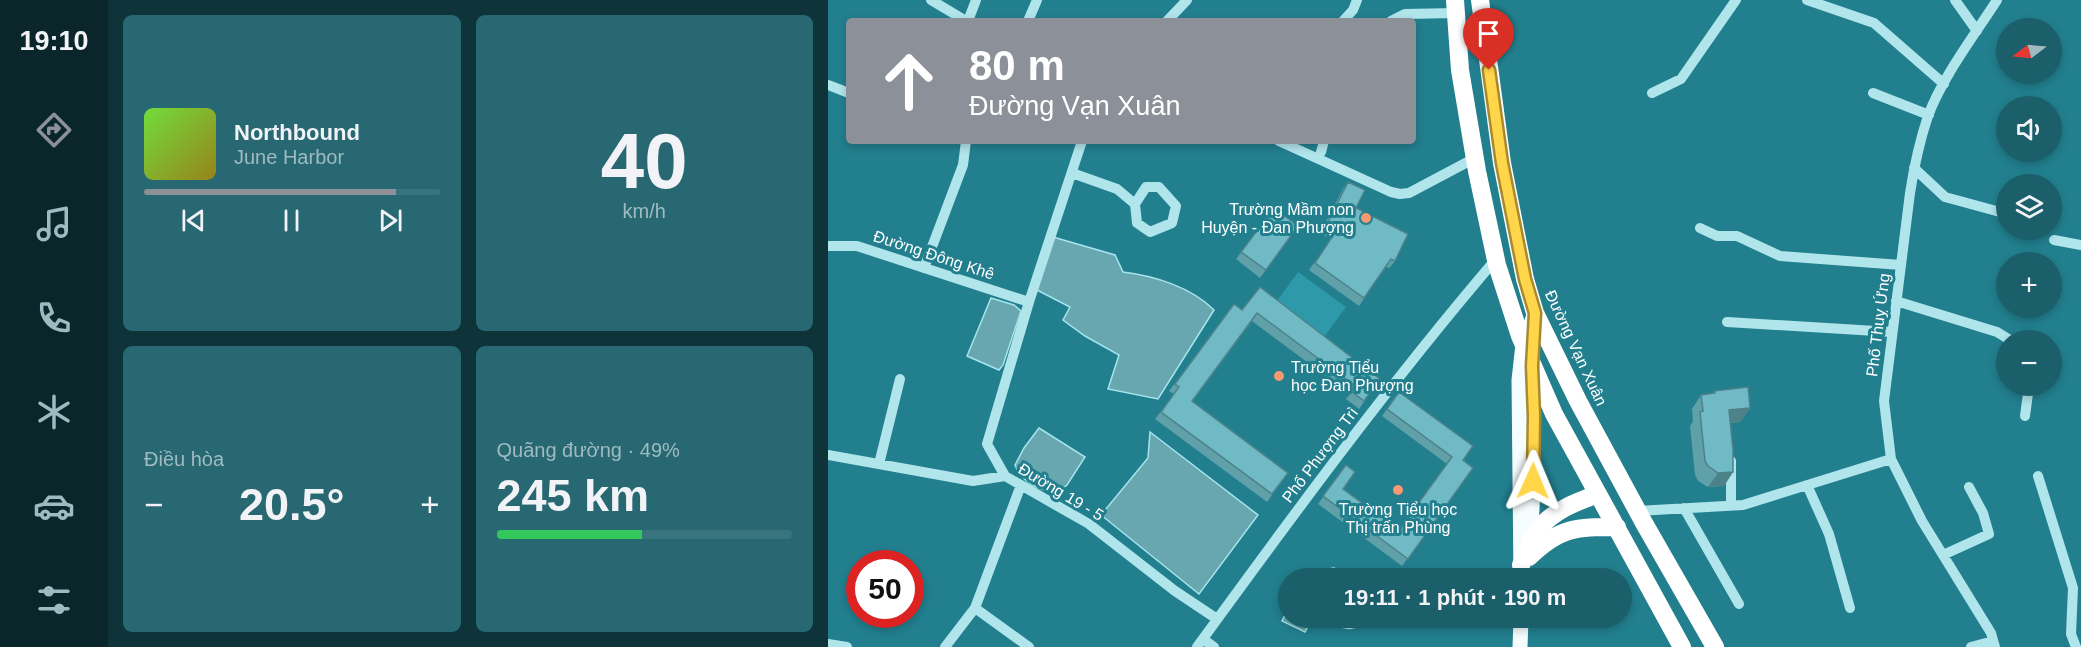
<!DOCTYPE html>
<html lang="vi">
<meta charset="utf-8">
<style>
body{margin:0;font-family:Helvetica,sans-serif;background:#276872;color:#f1f3f6;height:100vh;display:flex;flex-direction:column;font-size:22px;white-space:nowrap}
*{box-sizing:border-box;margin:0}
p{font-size:20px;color:#9fbbc1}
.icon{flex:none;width:33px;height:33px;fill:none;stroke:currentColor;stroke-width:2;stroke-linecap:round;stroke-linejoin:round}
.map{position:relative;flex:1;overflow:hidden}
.drawer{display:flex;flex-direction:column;gap:15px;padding:15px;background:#0e343a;width:720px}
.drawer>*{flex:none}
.banner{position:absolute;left:18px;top:18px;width:570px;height:126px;border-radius:6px;box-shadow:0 3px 9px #0003;background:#8c9099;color:#fff;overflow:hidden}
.needle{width:39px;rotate:254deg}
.controls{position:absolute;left:1168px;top:18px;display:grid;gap:12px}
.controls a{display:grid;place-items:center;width:66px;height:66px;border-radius:50%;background:#1a5f6a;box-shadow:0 3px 9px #0003;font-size:30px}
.speed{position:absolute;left:18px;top:550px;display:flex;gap:12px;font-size:30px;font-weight:700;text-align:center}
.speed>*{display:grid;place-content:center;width:78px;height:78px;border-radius:50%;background:#1a5f6a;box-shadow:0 3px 9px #0003;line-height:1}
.speed .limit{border:9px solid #d22;background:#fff;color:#111}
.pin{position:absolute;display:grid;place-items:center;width:51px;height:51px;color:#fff;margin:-62px -26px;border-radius:50% 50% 50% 0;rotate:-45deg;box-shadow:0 0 6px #0007}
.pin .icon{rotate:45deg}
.me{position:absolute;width:66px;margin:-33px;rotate:1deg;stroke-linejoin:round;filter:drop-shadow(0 0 4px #0008)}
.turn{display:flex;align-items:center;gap:21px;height:126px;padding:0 24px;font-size:27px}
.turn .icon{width:78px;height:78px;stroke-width:2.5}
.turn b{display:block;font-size:42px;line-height:51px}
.big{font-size:45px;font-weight:600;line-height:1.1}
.drawer .card{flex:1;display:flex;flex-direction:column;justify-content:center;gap:9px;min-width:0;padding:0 21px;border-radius:9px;background:#276872}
.drawer .dial{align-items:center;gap:0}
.dial b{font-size:78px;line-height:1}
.song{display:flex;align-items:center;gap:18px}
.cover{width:72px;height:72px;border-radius:9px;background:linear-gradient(135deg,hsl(100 70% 55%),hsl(50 70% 35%))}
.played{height:6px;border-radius:3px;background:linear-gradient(90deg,#8c9099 85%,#38747e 85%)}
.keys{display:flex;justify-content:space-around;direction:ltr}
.heat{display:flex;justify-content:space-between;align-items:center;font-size:33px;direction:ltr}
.charge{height:9px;border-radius:4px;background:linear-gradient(90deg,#34c759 49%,#38747e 0)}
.drawer .tiles{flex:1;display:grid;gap:15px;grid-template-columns:repeat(2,1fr)}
.trip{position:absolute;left:450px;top:568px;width:354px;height:60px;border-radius:30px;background:#1a5f6a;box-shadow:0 3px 9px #0003;font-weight:600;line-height:60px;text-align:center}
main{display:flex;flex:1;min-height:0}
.dock{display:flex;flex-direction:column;width:108px;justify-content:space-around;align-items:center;background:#0a262a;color:#9fbbc1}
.dock .icon{width:42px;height:42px}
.dock .on{color:#8c9099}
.dock b{font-size:27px;color:#f1f3f6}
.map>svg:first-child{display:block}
</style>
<main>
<nav class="dock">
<b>19:10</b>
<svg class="icon on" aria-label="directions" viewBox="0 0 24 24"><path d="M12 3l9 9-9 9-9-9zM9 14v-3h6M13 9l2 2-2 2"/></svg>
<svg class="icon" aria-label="music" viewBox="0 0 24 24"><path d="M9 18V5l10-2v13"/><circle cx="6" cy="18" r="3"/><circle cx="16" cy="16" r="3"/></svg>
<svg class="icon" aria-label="phone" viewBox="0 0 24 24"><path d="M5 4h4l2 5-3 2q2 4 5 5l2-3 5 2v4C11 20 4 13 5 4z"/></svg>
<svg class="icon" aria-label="climate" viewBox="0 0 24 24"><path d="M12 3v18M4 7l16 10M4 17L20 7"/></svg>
<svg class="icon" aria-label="car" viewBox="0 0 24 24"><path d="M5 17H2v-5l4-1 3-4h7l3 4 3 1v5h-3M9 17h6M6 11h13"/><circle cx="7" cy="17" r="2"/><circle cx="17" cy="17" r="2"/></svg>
<svg class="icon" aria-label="filters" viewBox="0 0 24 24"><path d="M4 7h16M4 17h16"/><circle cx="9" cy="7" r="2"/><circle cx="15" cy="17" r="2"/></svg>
</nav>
<section class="drawer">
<div class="tiles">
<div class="card">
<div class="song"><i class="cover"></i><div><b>Northbound</b><p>June Harbor</p></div></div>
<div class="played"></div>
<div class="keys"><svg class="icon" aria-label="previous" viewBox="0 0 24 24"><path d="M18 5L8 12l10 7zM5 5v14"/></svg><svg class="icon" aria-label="pause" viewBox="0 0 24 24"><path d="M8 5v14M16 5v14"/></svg><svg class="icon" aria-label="next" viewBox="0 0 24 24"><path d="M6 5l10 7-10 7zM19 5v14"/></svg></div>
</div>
<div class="card dial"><b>40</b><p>km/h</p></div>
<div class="card"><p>Điều hòa</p>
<div class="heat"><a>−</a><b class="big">20.5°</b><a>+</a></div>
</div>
<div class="card"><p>Quãng đường · 49%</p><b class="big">245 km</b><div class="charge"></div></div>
</div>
</section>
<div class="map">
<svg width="1253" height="647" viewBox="0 0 1253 647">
<rect width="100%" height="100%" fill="#227f8e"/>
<path fill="#2e99a8" d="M 470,272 L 518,307 L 496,337 L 449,301 Z"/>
<path fill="#69a7b0" stroke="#a5e5ed" stroke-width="1.5" d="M 225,237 L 287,255 L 295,272 C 327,276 363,287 386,310 L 330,399 L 280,389 L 291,355 L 257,336 L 235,320 L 242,307 L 209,290 Z
M 163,298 L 186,305 L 193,311 L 175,365 L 171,370 L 139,356 Z
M 211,428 L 257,457 L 239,485 L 230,492 C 211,491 194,483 187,465 L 196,448 Z
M 322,432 L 430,515 L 371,594 L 273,515 L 320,458 Z
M 506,568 L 525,579 L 478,579 L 493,570 Z
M 460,609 L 460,618 L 537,618 C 528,636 512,626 498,622 C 494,621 488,621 483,620 L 477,632 L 454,621 Z"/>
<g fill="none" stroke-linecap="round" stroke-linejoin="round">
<path stroke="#b1e5ec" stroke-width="10" d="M 103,0 L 138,21
M 979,0 L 1046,23 L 1116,84
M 1127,0 L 1149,31
M 140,21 L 148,0
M 200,21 L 209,0
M 339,21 L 359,0
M 515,21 L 525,10 L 529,0
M 563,21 L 577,14 L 628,13
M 0,85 L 21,93
M 824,93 L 853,79 L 908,0
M 1045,93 L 1101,115
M 451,141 L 563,192 L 572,194 L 581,193 L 647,158
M 493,152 L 496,141
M 1086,168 L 1117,197 L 1172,212
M 244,173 L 289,189 L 307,204 L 309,223 L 322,232 L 344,223 L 348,206 L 331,187 L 318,187 L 307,204
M 872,228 L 889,236 L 909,236 L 952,256 L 1073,265
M 1226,240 L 1253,245
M 0,246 L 29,246 L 201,302
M 96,268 L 135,165 L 138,141
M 1068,301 L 1169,332 L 1182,340
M 899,322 L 1064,332
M 1197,416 L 1201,386
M 0,455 L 145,481 L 177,476 L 261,524 L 347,591 L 389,619
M 903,461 L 903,505
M 51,464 L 72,379
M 177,476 L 159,444 L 201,302 L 254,141
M 1210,476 L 1245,588 L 1243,634 L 1248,647
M 979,485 L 1001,534 L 1022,608
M 856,508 L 911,604
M 809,511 L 915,505 L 1063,459
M 1115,555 L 1161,534 L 1155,513 L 1141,487
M 147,608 L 201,647
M 375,639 L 386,647
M 0,644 L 19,647
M 117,647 L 147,608 L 193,485
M 369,647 C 465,515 562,383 668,259
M 1143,647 L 1165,641
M 1167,647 L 1163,633 L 1094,521 L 1063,459 L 1056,401 L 1082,193 C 1086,167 1092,140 1100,116 C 1115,76 1146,36 1169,0"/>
<path stroke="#f6fdff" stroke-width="15" d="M 700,542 C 705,522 704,501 705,481 C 705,443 704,406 704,368
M 693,579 L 691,380 L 695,344 L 707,313
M 692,647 L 693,618"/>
<path stroke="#fff" stroke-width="18" d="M 627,0 L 632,70 L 649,171 L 669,265 L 692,336 L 726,414 L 854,647
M 652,0 L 674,163 L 697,279 L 707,313 L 750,401 L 816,523 L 887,647
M 701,557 C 732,527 748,527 789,527
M 693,565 C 698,554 702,540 710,530 C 724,511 748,502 770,494"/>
</g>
<path fill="#5fa0a9" d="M 520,182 L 528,208 L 567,261 L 561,268 L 558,267 L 531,306 L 481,270 L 503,239 L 492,233 L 515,189 Z
M 446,208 L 470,226 L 432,278 L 408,259 Z
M 432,287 L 552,379 L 531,409 L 518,399 L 522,394 L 424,321 L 364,402 L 460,473 L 439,502 L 327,419 L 346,394 L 341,391 L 406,304 L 414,310 Z
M 886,391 L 922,408 L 912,422 L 903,423 L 905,472 L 896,486 L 880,487 L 870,481 L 867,475 L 862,426 L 865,421 L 864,409 L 873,395 L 885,393 Z
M 571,392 L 636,460 L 645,468 L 574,566 L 490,504 L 518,465 L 516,489 L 571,530 L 619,464 L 554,416 Z"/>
<path fill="#4e8289" d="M 922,408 L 912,422 L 891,424 L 901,410 Z
M 905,472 L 896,486 L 880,487 L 890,473 Z"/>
<path fill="#6fbac4" stroke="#4e8289" stroke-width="1.5" d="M 520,182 L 537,190 L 528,208 L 580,234 L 567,261 L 563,259 L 536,298 L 487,263 L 508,231 L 498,226 Z
M 446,208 L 470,226 L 438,270 L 413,252 Z
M 432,287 L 552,379 L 536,401 L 523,391 L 527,386 L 429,313 L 364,401 L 460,473 L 444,494 L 333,412 L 351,387 L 347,384 L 406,304 L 414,310 Z
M 920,387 L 922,408 L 901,410 L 905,450 L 905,472 L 890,473 L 880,466 L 877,461 L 872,412 L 875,411 L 873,395 L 887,393 L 886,391 Z
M 571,392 L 645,446 L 635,460 L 645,468 L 580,559 L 495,496 L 518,465 L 527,472 L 515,489 L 571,530 L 624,457 L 559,409 Z"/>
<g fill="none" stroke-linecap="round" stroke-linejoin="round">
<defs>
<path id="route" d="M 661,70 L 674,163 L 697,279 L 707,313 L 704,366 L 706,416 L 705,481"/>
</defs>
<use href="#route" stroke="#a68a30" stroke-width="15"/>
<use href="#route" stroke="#ffd54a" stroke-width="10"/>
</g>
<g fill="#f89872" stroke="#227f8e" stroke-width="2">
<circle cx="538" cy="218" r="6"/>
<circle cx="451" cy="376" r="6"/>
<circle cx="570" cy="490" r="6"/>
</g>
<g text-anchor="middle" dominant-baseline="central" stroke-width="6" stroke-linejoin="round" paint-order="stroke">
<g font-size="16" fill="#fff" stroke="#227f8e" text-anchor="end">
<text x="526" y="209">Trường Mầm non<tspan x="526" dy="18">Huyện - Đan Phượng</tspan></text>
<text x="463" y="367" text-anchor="start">Trường Tiểu<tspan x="463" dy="18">học Đan Phượng</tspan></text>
<text x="570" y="509" text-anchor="middle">Trường Tiểu học<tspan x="570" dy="18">Thị trấn Phùng</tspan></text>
</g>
<g font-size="16" fill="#fff" stroke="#227f8e">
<text transform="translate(106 255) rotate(18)">Đường Đông Khê</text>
<text transform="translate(1050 325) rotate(-83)">Phố Thuỵ Ứng</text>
<text transform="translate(748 348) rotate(65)">Đường Vạn Xuân</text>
<text transform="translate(492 455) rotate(-53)">Phố Phượng Trì</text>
<text transform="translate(233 492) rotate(31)">Đường 19 - 5</text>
</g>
</g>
</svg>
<div class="controls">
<a><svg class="needle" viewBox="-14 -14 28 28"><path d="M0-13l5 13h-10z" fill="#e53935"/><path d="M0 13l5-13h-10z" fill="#9fbbc1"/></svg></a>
<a><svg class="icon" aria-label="sound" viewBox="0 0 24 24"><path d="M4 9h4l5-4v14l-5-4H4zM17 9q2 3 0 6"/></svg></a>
<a><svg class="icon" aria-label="layers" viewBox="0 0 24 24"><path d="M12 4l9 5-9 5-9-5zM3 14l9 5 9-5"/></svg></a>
<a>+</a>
<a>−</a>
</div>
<div class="speed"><div class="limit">50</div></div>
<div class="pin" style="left:661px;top:70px;background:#d93025"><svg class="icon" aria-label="arrive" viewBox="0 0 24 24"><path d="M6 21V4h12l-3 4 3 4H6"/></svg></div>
<svg class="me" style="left:705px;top:481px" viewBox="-20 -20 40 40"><path d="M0-17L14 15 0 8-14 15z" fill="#ffd54a" stroke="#fff" stroke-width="4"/></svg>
<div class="trip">19:11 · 1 phút · 190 m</div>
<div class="banner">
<div class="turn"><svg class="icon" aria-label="ahead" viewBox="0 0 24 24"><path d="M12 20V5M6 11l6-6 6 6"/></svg><div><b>80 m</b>Đường Vạn Xuân</div></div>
</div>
</div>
</main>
